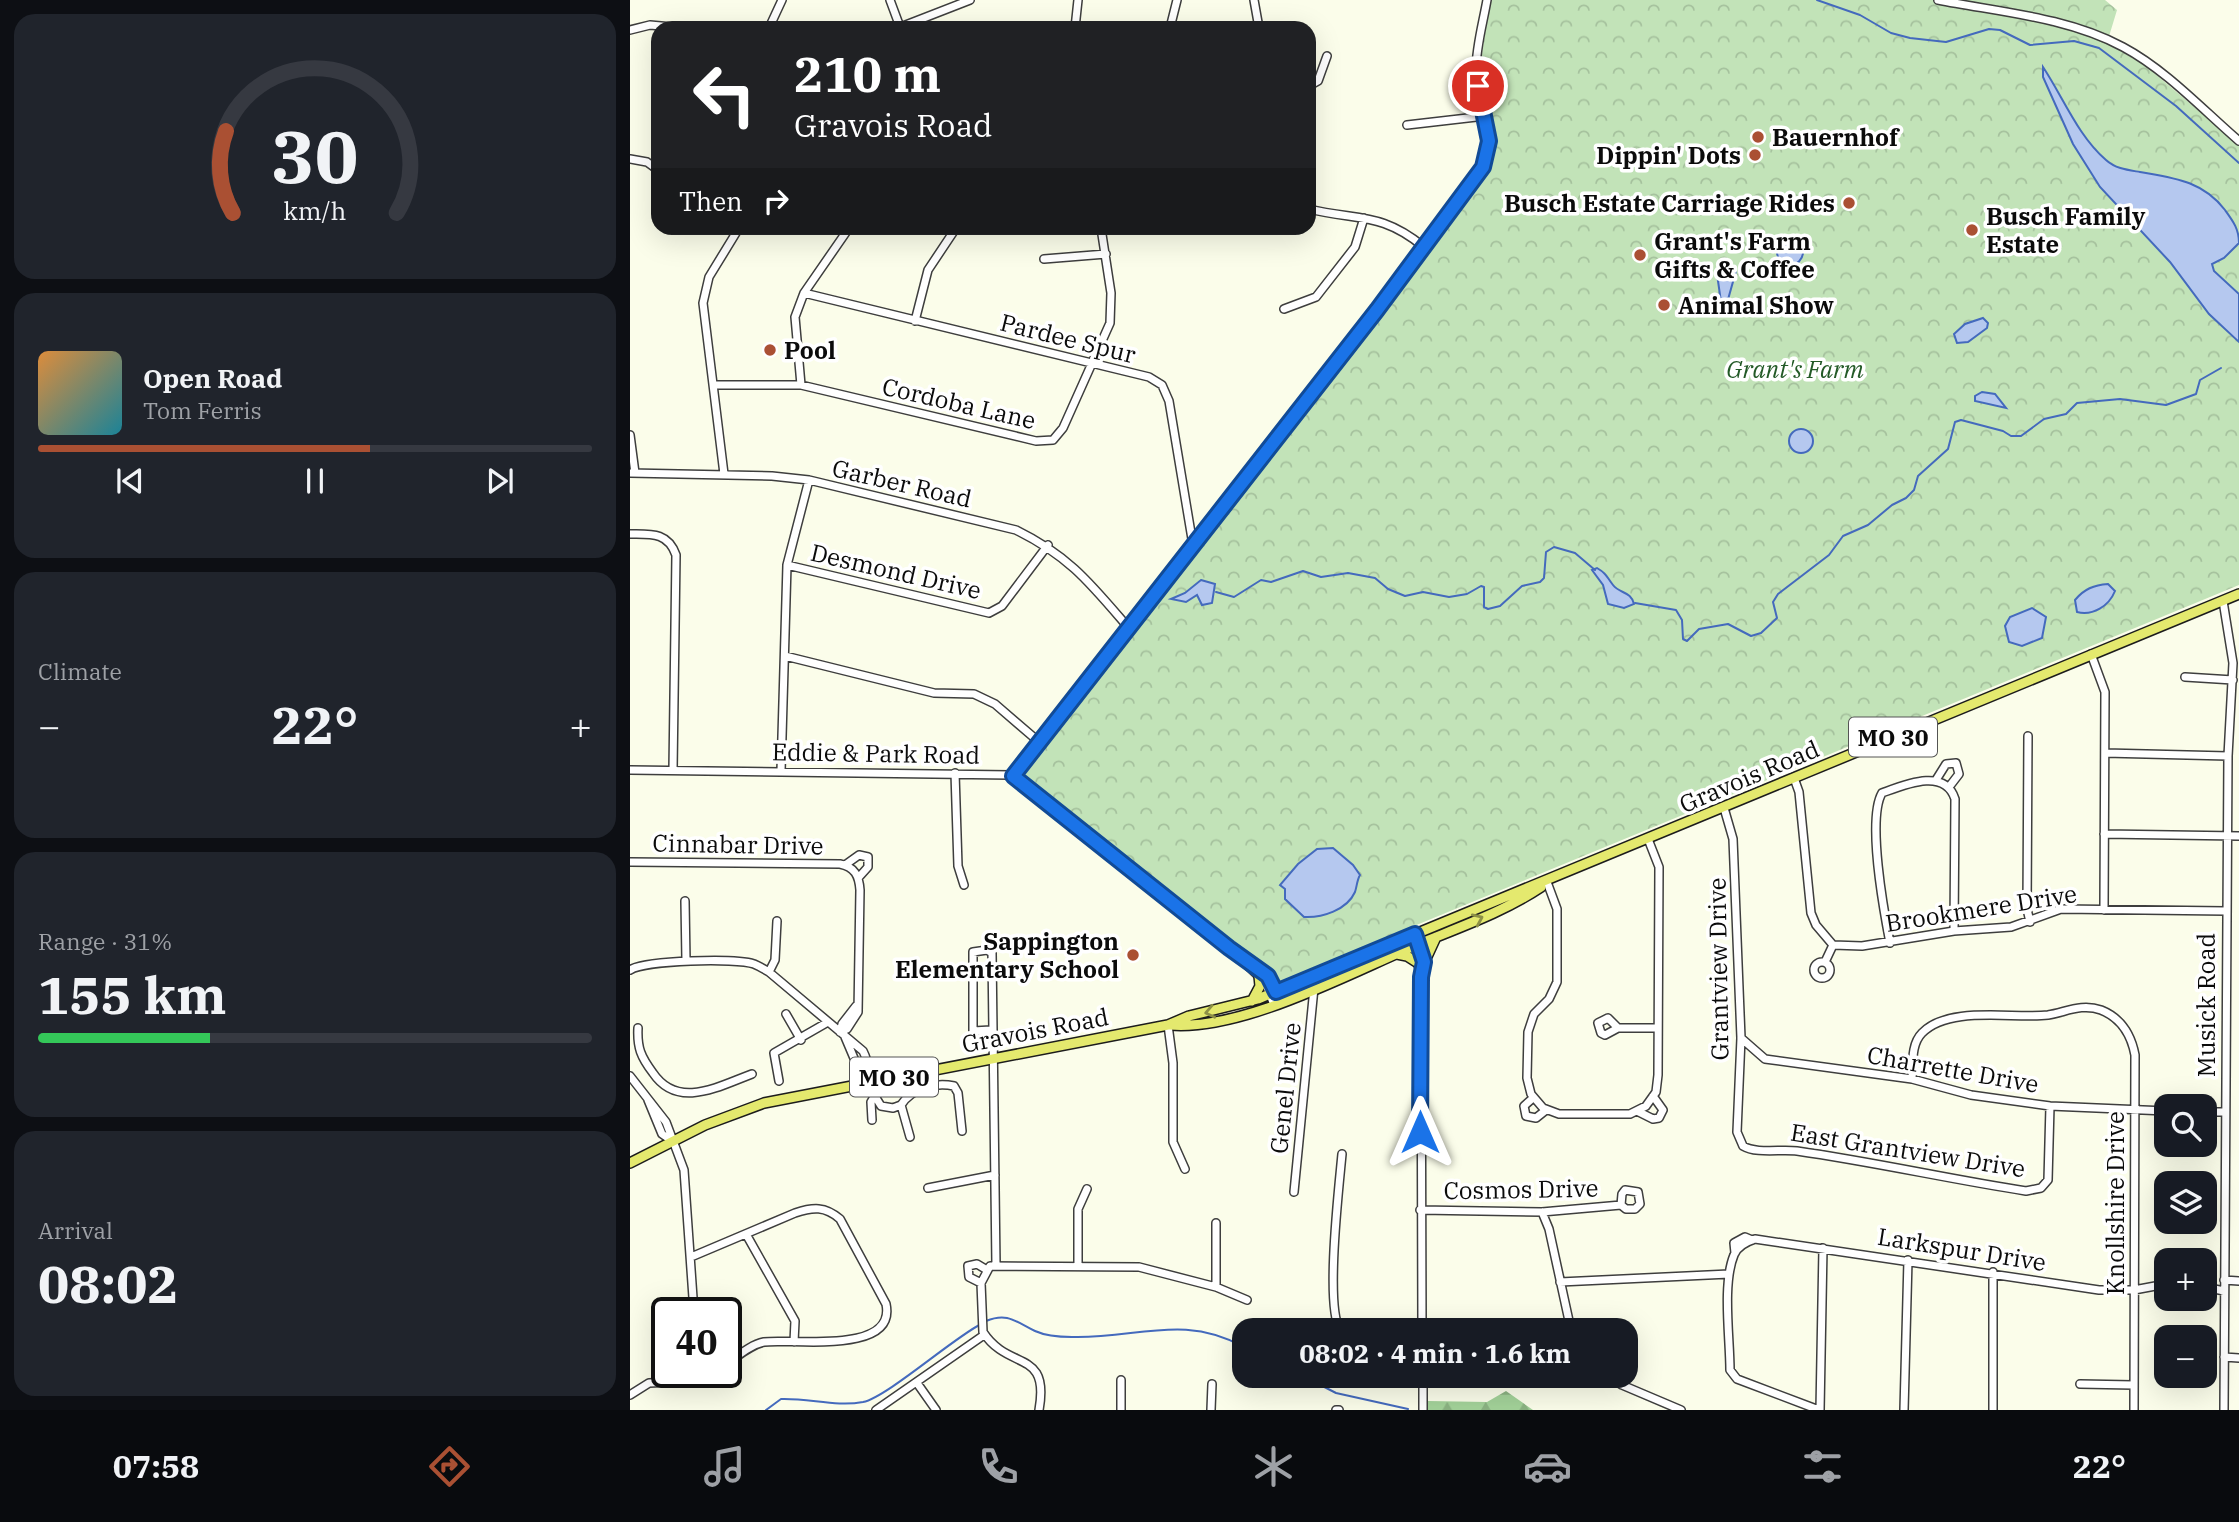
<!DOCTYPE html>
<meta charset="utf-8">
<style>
body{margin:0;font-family:"IBM Plex Serif",serif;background:#20242c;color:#f1f3f6;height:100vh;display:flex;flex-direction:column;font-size:26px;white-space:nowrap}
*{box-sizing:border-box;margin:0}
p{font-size:23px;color:#9ea1a6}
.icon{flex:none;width:38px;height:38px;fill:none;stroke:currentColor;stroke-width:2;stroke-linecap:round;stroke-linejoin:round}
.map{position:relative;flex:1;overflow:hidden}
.sheet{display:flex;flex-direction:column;gap:14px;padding:14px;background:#0d0f14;width:630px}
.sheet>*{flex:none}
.guide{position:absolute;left:21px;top:21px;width:665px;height:214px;border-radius:21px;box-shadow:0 7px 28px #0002;background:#202124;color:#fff;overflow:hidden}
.controls{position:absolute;left:1524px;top:1094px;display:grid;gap:14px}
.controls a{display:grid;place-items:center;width:63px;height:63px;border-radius:14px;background:#171b24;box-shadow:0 7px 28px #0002;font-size:35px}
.speed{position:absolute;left:21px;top:1297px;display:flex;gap:14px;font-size:35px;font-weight:700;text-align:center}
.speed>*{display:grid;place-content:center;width:91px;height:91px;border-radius:50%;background:#171b24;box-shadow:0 7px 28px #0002;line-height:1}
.speed .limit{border:4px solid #111;border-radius:10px;background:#fff;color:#111}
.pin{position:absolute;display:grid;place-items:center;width:60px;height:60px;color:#fff;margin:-30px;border:4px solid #fff;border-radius:50%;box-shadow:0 2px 7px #0007}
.me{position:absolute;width:77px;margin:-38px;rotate:0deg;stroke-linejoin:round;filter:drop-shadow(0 0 5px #0008)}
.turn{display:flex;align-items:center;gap:24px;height:147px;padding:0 28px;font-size:32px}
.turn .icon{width:91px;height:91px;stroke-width:2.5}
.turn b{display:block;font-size:49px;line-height:60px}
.then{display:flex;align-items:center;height:66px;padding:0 28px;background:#0003;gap:14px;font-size:26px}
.big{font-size:52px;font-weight:700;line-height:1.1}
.sheet .tile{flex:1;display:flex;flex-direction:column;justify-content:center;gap:10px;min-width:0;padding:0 24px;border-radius:21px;background:#20242c}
.sheet .dial{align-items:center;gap:0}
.dial svg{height:182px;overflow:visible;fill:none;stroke:#363941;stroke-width:7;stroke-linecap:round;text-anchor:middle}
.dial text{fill:#f1f3f6;stroke:none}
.song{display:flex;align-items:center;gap:21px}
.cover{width:84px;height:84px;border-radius:10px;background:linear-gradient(135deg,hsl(30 70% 55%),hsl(190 70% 35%))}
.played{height:7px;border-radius:4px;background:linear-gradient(90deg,#aa5033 60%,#363941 60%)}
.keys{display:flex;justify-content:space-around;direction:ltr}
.heat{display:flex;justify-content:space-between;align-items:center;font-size:38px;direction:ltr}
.charge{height:10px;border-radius:5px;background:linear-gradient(90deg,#34c759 31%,#363941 0)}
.trip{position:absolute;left:602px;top:1318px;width:406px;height:70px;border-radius:21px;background:#171b24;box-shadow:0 7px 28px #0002;font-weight:700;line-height:70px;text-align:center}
.tabs{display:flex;height:112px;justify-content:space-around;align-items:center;background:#090b0e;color:#9ea1a6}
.tabs .icon{width:49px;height:49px}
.tabs .current{color:#aa5033}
.tabs b{font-size:32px;color:#f1f3f6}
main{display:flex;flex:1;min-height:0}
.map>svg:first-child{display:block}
</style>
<main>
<section class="sheet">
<div class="tile dial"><svg viewBox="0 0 100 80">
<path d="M14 69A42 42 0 1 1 86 69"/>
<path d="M14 69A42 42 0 0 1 11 33" stroke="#aa5033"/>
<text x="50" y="56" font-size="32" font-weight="700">30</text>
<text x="50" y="72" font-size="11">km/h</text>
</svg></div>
<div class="tile">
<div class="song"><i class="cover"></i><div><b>Open Road</b><p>Tom Ferris</p></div></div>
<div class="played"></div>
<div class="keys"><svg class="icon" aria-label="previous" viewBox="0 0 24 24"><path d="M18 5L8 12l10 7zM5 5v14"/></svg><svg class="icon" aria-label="pause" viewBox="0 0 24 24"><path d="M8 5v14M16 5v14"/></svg><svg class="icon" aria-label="next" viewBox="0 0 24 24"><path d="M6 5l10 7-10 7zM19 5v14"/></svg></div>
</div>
<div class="tile"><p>Climate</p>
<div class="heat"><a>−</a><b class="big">22°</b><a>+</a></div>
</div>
<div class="tile"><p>Range · 31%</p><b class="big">155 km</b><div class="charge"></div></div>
<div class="tile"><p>Arrival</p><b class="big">08:02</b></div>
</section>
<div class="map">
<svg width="1609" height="1410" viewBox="0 0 1609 1410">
<defs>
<pattern id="forest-firs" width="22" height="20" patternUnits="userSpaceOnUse" patternTransform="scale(1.75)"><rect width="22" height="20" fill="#a3d299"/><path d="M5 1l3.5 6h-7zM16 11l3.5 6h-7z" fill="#8bb382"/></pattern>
<pattern id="park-crowns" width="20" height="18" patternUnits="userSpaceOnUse" patternTransform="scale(1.75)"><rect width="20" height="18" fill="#c2e3b8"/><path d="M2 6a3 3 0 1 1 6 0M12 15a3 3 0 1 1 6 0" fill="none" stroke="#a5c19d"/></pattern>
</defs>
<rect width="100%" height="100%" fill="#fbfdea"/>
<path fill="url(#forest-firs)" d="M 876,1391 L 903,1410 L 798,1410 L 798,1401 L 857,1402 Z"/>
<path fill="url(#park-crowns)" d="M 860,0 L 1475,0 L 1487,10 L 1477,43 L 1516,66 L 1609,145 L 1609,585 L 651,981 L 399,786 L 394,770 L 857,166 L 863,140 L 850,68 Z"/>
<path fill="#b5c8ef" stroke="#446abd" stroke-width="2" d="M 1413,67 C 1433,97 1448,136 1476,160 C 1486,169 1498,170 1510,172 C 1544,178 1573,181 1595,210 C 1603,221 1609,229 1609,243 L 1594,258 L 1582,264 L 1584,271 L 1609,294 L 1609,342 L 1579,314 L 1540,262 L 1470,187 L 1443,144 L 1413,77 Z
M1147 252a13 13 0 1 1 26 0a13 13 0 1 1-26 0Z
M 1102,267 L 1106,271 L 1097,303 L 1091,302 L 1087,274 L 1092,269 Z
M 1353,318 L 1358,323 L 1357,328 L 1338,342 L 1327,343 L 1324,334 L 1335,324 Z
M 1352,392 L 1365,394 L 1376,408 L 1345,401 L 1345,396 Z
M1159 441a12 12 0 1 1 24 0a12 12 0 1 1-24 0Z
M 967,568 C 977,574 976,576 983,585 C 990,594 1001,591 1004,604 L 994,608 L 978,604 L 973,585 L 962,570 Z
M 571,580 L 585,584 L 582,603 L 572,605 L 567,595 L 556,602 L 541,599 L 555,593 Z
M 1478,584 L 1485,591 C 1479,606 1463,616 1447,612 L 1445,600 C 1454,589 1464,585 1478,584 Z
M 1402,608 L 1416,617 L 1412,638 L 1392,646 L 1379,642 L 1375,626 L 1380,617 Z
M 703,848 L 723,865 L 730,875 C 727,880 727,886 725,892 C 717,910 692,918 674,917 L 655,899 L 655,889 L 650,885 L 668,864 L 687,849 Z"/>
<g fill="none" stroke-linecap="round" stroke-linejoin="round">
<path stroke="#446abd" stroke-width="2" d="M 1187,0 L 1230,15 L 1261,33 L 1280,38 L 1316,42 L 1359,29 L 1370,30 L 1400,45 L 1444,41 L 1469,48 L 1546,106 L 1609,163
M 586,592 L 604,597 L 631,580 L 641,582 L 673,571 L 691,577 L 718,573 L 745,578 L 758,589 L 775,596 L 793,592 L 819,597 L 837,594 L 851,586 L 854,587 L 854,607 L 858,609 L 870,606 L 892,586 L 910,582 L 914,578 L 916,552 L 924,547 L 945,553 L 965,570
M 1005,603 L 1046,610 L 1052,620 L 1053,639 L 1057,641 L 1069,629 L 1098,624 L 1121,636 L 1131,633 L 1147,618 L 1143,602 L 1148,594 L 1199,555 L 1213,536 L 1238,525 L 1262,505 L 1276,498 L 1284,490 L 1288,476 L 1318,449 L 1325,422 L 1331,420 L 1373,431 L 1381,436 L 1391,436 L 1414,419 L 1436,414 L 1447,403 L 1490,399 L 1536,405 L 1566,394 L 1570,380 L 1591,368
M 356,1321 C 378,1312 386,1322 405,1331 C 416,1336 429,1337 442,1337 C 506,1339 553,1313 614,1347
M 673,1376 L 706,1393 L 778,1409
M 136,1410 L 151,1399 C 179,1398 206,1407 233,1402 C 257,1397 322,1339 351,1324"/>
<defs>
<path id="minor" d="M 260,0 L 270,27
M 624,0 L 629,28
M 1308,0 C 1369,12 1437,17 1493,47 C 1536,70 1572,109 1609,141
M 139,28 L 152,0
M 268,28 L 340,0
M 445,28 L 448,0
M 540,28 L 547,0
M 0,30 L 20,25 L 53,28
M 679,86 L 688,81 L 697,56
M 777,125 L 855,116
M 0,159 L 17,162 L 28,170
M 679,209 C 729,221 751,212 794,247
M 414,259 L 476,254
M 174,293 L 519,377 L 532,385 L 539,401 L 563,545
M 654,309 L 686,297 L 725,247 L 734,218
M 285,321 L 298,270 L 326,228
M 84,385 L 171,385 L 406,441 L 423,440 L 433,428 L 480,323 L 481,293 L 471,228
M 171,385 L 165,317 L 174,293 L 219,228
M 0,435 L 5,473
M 0,473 L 142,476 L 179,480 L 386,530 C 439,556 460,583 497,626
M 94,474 L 73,303 L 79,277 L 109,228
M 0,534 C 21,534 38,532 46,555 L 43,770
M 157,565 L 359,613 L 372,606 L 418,545
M 1593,601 L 1603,663 L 1598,756 L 1594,1410
M 1461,654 L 1475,692 L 1474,910
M 155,656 L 304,693 L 344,694 L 365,704 L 408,741
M 1555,677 L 1603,680
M 1398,736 L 1397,909 L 1400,922
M 1475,753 L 1598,756
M 0,770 L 380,775 L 599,948 L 635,982 L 644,1005
M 151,771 L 157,565 L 179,480
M 325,773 L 328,866 L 334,885
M 383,777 L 747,310 L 853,167 C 868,134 846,104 846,70 C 846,47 853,23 857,0
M 1164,778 L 1169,792 L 1181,913 L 1186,925 L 1203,945 L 1232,946 L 1324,931 L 1381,927 L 1431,909 L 1596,911
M 1306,780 L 1316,764 L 1326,763 L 1329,774 L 1319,787
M 1094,808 L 1103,839 L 1111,1038 L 1107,1132 L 1113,1146 C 1126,1154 1151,1149 1167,1151 C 1244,1162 1319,1179 1396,1191 L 1411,1188 L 1418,1180 L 1420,1106
M 1474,834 L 1609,836
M 0,862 L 210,864 C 225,867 229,876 230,890 L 228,1012 L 217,1029 L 210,1032
M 215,865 L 229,855 L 238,857 L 238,867 L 229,877
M 917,882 L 927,909 L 927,982 L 919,999 L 904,1014 L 898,1032 L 897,1078 L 901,1094 L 913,1108 L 929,1114 L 1000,1114 L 1016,1106 L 1026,1092 L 1028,1075 L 1029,867 L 1018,839
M 55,901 L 56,961
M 783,943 L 791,977 L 792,1330
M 1260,943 C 1254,912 1237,819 1252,793 C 1274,785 1315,767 1325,799 L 1324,931
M 606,952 L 638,977 L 650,1002
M1184 970a8 8 0 1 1 16 0a8 8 0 1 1-16 0Z
M 1195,962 L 1203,945
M 0,970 C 15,960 106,958 124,964 C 129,966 134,969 139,972 L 233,1051 C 243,1070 238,1088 251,1106 L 263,1108 L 271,1105 L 280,1137
M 139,972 L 145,960 L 147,921
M 156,1014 L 171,1040
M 538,1025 L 543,1063 L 543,1142 L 555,1169
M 8,1028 C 7,1048 11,1057 23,1073 C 48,1110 89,1086 122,1074
M 988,1028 L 975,1035 L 971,1033 L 968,1023 L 978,1018 L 988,1028 L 1028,1028
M 361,1030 L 343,1031 L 343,952 L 357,950 L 362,953 L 366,1265
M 210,1032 L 212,1024 L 226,1006
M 215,1037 L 229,1070 L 239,1082
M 1111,1038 L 1135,1059 L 1282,1079 L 1341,1095 L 1420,1106 L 1536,1111
M 0,1076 L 36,1122 L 54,1170 L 64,1312
M 1282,1079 C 1283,1063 1281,1044 1292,1033 C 1319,1005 1383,1019 1418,1015 C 1436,1012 1452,1003 1471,1010 C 1491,1018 1501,1034 1505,1055 L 1504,1410
M 149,1081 L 144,1053 L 198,1022
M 903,1098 L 894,1106 L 896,1116 L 906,1118 L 916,1110
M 18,1100 L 32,1134 L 42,1141
M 271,1105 C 282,1088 305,1082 324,1086 L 328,1093 L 332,1131
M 1007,1111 L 1023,1119 L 1029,1118 L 1033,1110 L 1023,1096
M 1575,1112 L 1595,1112
M 242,1120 L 241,1102 L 244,1097
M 298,1188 L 365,1175
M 664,1192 L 684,988
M 790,1210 L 912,1212 L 991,1205 L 996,1209 L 1005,1209 L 1010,1204 L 1008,1192 L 995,1190 L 992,1194 L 991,1205
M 912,1212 L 919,1229 L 941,1330
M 116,1234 L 165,1321 L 164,1342
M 1105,1253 L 1104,1243 L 1115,1237 L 1122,1240
M 61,1257 L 165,1213 C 183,1207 195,1206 210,1219 L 256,1304 C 267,1356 158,1338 134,1342 C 120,1345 108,1356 96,1364
M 448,1264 L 448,1209 L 457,1189
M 1594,1280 L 1609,1281
M 930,1282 L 1099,1274
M 351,1283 L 339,1277 L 338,1266 L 347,1264 L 357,1270
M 586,1287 L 586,1223
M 1575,1287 L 1594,1291
M 710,1330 C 695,1306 709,1187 712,1154
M 1594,1357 L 1609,1358
M 793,1376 L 793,1410
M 978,1376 L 992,1385 L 1051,1410
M 287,1383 L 306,1410
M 1450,1384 L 1503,1385
M 0,1395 L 19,1383 L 67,1381 L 83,1372
M 246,1410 L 354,1335
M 409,1410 C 420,1348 379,1372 353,1332 L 351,1283 L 360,1266 L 509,1267 L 586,1287 L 617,1300
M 491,1410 L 491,1380
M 581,1410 L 582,1384
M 706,1410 L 709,1410
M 1189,1410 L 1107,1379 L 1100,1370 C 1100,1338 1092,1284 1104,1255 C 1107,1247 1116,1242 1125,1239 L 1469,1290 L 1504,1290 L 1536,1284
M 1190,1410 L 1193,1248
M 1274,1410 L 1278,1260
M 1363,1410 L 1363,1272"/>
<path id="major" d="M 767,954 L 777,956 L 788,963
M 794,963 L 806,937
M 622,1001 L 630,986 L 629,976
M 540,1025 C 612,1031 718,974 784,946 C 827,928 872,913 911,887
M 0,1163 L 75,1125 L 134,1103 L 538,1025 L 559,1016 L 628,999 L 1609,594"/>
</defs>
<use href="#minor" stroke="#3e3e3e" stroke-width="10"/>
<use href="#major" stroke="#1c1c1c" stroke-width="12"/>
<use href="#minor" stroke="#fff" stroke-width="7"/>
<use href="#major" stroke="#e4e96e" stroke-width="9"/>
</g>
<defs><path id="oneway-chevron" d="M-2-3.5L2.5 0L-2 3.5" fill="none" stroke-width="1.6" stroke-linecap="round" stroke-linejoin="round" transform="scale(1.75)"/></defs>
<g stroke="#8d9046">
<use href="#oneway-chevron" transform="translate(848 919) rotate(-24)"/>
<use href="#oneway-chevron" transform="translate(580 1012) rotate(168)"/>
</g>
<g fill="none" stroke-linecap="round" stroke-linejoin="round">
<defs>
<path id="route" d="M 790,1132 L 791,977 L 794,962 L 785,934 L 646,992 L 638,976 L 599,948 L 383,776 L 747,310 L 853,167 L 859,141 L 848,86"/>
</defs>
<use href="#route" stroke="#114b97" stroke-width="18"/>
<use href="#route" stroke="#1a73e8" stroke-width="12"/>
</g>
<g fill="#aa5033" stroke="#fff" stroke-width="2.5">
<circle cx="1128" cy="137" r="7"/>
<circle cx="1125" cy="155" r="7"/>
<circle cx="1219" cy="203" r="7"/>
<circle cx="1342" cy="230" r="7"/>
<circle cx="1010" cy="255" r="7"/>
<circle cx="1034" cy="305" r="7"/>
<circle cx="140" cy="350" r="7"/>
<circle cx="503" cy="955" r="7"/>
</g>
<g text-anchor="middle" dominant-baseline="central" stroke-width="7" stroke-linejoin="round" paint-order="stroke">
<g fill="#fff" stroke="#545454" stroke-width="2">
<rect x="1219" y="717.5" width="88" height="39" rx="5"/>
<rect x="220" y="1057.5" width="88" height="39" rx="5"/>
</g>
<g font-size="23" font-weight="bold" fill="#0b0b0b">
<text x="1263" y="737">MO 30</text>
<text x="264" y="1077">MO 30</text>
</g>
<g font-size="24" font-weight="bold" fill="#0b0b0b" stroke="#fff" text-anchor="start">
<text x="1142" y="137">Bauernhof</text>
<text x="1111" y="155" text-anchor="end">Dippin' Dots</text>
<text x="1205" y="203" text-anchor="end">Busch Estate Carriage Rides</text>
<text x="1356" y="216">Busch Family<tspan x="1356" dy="28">Estate</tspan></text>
<text x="1024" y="241">Grant's Farm<tspan x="1024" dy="28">Gifts &amp; Coffee</tspan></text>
<text x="1048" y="305">Animal Show</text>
<text x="154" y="350">Pool</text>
<text x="489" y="941" text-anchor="end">Sappington<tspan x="489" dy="28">Elementary School</tspan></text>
</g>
<g font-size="24" fill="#0b0b0b" stroke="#fff">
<text transform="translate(438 338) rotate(14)">Pardee Spur</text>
<text transform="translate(329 403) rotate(13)">Cordoba Lane</text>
<text transform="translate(272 483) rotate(13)">Garber Road</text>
<text transform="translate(266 571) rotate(13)">Desmond Drive</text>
<text transform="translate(246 753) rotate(1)">Eddie &amp; Park Road</text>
<text transform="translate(1119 776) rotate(-23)">Gravois Road</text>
<text transform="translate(108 844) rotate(1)">Cinnabar Drive</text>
<text transform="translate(1351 908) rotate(-9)">Brookmere Drive</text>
<text transform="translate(1088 969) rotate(-91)">Grantview Drive</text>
<text transform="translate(1576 1005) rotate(-90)">Musick Road</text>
<text transform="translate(405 1030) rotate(-11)">Gravois Road</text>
<text transform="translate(1323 1069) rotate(10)">Charrette Drive</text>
<text transform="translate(655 1088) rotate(-84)">Genel Drive</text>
<text transform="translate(1278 1150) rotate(9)">East Grantview Drive</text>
<text transform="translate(891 1189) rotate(-1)">Cosmos Drive</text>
<text transform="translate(1485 1203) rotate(-90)">Knollshire Drive</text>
<text transform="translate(1332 1249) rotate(9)">Larkspur Drive</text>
</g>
<g font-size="24" font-style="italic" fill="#235a27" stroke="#fff">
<text x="1165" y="369">Grant's Farm</text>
</g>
</g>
</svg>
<div class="controls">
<a><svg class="icon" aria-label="search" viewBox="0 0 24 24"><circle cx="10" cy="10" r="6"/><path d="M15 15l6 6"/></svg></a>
<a><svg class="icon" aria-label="layers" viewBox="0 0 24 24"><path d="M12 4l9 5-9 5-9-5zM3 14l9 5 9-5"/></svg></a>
<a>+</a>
<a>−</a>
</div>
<div class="speed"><div class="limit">40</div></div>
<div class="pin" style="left:848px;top:86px;background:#d93025"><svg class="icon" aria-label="arrive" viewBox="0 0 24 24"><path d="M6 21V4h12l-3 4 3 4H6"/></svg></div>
<svg class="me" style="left:790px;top:1132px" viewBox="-20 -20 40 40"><path d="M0-17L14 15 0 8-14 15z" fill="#1a73e8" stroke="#fff" stroke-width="4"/></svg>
<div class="trip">08:02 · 4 min · 1.6 km</div>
<div class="guide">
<div class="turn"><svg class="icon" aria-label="left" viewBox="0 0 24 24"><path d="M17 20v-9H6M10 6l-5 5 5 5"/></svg><div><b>210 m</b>Gravois Road</div></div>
<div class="then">Then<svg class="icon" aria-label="right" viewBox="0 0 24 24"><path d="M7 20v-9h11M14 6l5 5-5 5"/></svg></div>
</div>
</div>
</main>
<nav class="tabs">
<b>07:58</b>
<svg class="icon current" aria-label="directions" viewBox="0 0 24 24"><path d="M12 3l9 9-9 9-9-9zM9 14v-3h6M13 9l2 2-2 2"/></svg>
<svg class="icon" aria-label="music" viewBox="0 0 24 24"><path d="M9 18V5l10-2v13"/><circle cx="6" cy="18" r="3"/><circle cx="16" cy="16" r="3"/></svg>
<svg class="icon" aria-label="phone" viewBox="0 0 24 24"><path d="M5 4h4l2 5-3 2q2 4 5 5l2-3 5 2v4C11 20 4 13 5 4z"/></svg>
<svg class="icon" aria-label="climate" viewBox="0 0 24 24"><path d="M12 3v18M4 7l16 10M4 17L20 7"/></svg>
<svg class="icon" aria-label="car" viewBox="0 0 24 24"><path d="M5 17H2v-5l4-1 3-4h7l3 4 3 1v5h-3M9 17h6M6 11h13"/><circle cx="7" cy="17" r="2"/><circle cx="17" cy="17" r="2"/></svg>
<svg class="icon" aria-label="filters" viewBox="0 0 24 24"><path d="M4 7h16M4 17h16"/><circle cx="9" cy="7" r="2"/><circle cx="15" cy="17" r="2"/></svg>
<b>22°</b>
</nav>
